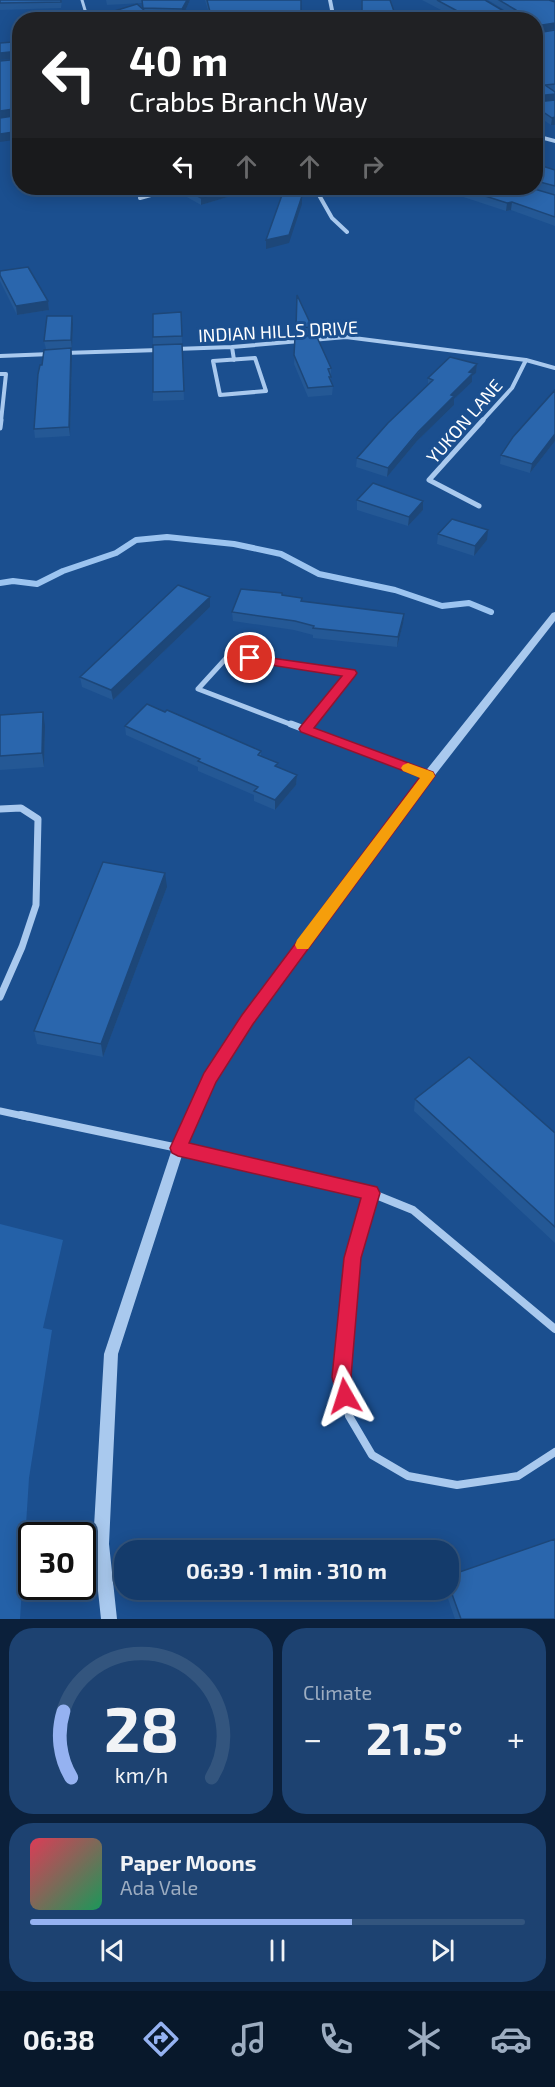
<!DOCTYPE html>
<meta charset="utf-8">
<style>
body{margin:0;font-family:"Exo 2",sans-serif;background:#1d4271;color:#f1f3f6;height:100vh;display:flex;flex-direction:column;font-size:22px;white-space:nowrap}
*{box-sizing:border-box;margin:0}
p{font-size:20px;color:#9dadc1}
.icon{flex:none;width:33px;height:33px;fill:none;stroke:currentColor;stroke-width:2;stroke-linecap:round;stroke-linejoin:round}
.map{position:relative;height:1619px;overflow:hidden}
.drawer{display:flex;flex-direction:column;gap:9px;padding:9px;background:#0b203b;flex:1}
.drawer>*{flex:none}
.banner{position:absolute;left:12px;top:12px;width:531px;height:183px;border-radius:24px;box-shadow:0 3px 15px #0003,0 0 0 2px #33557e;background:#202124;color:#fff;overflow:hidden}
.speed{position:absolute;left:18px;top:1522px;display:flex;gap:12px;font-size:30px;font-weight:700;text-align:center}
.speed>*{display:grid;place-content:center;width:78px;height:78px;border-radius:50%;background:#143b6b;box-shadow:0 3px 15px #0003,0 0 0 2px #33557e;line-height:1}
.speed .limit{border:3px solid #111;border-radius:9px;background:#fff;color:#111}
.pin{position:absolute;display:grid;place-items:center;width:51px;height:51px;color:#fff;margin:-26px;border:3px solid #fff;border-radius:50%;box-shadow:0 2px 6px #0007}
.me{position:absolute;width:66px;margin:-33px;rotate:354deg;stroke-linejoin:round;filter:drop-shadow(0 0 4px #0008)}
.turn{display:flex;align-items:center;gap:21px;height:126px;padding:0 18px;font-size:27px}
.turn .icon{width:78px;height:78px;stroke-width:2.5}
.turn b{display:block;font-size:42px;line-height:51px}
.lanes{display:flex;align-items:center;height:57px;padding:0 18px;background:#0003;justify-content:center;gap:30px;direction:ltr}
.lanes .off{opacity:.35}
.big{font-size:45px;font-weight:700;line-height:1.1}
.drawer .widget{flex:1;display:flex;flex-direction:column;justify-content:center;gap:9px;min-width:0;padding:0 21px;border-radius:24px;background:#1d4271}
.drawer .dial{align-items:center;gap:0}
.dial svg{height:156px;overflow:visible;fill:none;stroke:#33557e;stroke-width:7;stroke-linecap:round;text-anchor:middle}
.dial text{fill:#f1f3f6;stroke:none}
.song{display:flex;align-items:center;gap:18px}
.cover{width:72px;height:72px;border-radius:9px;background:linear-gradient(135deg,hsl(350 70% 55%),hsl(150 70% 35%))}
.played{height:6px;border-radius:3px;background:linear-gradient(90deg,#95b2f1 65%,#33557e 65%)}
.keys{display:flex;justify-content:space-around;direction:ltr}
.heat{display:flex;justify-content:space-between;align-items:center;font-size:33px;direction:ltr}
.drawer .tiles{flex:1;display:grid;gap:9px;grid-template-columns:1fr 1fr}
.widget:last-child{grid-column:span 2}
.trip{position:absolute;left:114px;top:1540px;width:345px;height:60px;border-radius:24px;background:#143b6b;box-shadow:0 3px 15px #0003,0 0 0 2px #33557e;font-weight:700;line-height:60px;text-align:center}
.menu{display:flex;height:96px;justify-content:space-around;align-items:center;background:#08182b;color:#9dadc1}
.menu .icon{width:42px;height:42px}
.menu .current{color:#95b2f1}
.menu b{font-size:27px;color:#f1f3f6}
.map>svg:first-child{display:block}
</style>
<div class="map">
<svg width="555" height="1619" viewBox="0 0 555 1619">
<rect width="100%" height="100%" fill="#1b4f8f"/>
<path fill="#2461a8" d="M 0,1224 L 63,1240 L 43,1328 L 52,1330 L 29,1478 L 20,1619 L 0,1619 Z"/>
<g fill="none" stroke-linecap="round" stroke-linejoin="round">
<path stroke="#9cc4f0" stroke-width="6" d="M 0,583 L 13,581 L 37,584 L 63,571 L 116,553 L 136,540 L 167,537 L 234,544 L 281,554 L 319,574 L 395,590 L 442,606 L 469,603 L 491,612"/>
<path stroke="#a9c9ee" stroke-width="3" d="M 82,0 L 88,20"/>
<path stroke="#a9c9ee" stroke-width="4" d="M 315,188 L 332,218 L 347,232
M 140,198 L 176,188
M 232,347 L 234,360
M 175,349 L 232,347 L 346,337 L 526,360 L 555,368
M 64,353 L 159,350
M 0,356 L 51,354
M 255,358 L 266,391 L 220,395 L 213,361 Z
M 0,374 L 6,374 L 1,421
M 482,421 L 512,388 L 526,360"/>
<path stroke="#a9c9ee" stroke-width="5" d="M 0,428 L 1,420
M 479,506 L 429,480 L 483,420
M 295,726 L 198,689 L 229,655 L 351,673 L 309,726"/>
<path stroke="#a9c9ee" stroke-width="7" d="M 291,724 L 428,776
M 306,729 L 310,724
M 0,809 L 21,808 L 38,819 L 36,905 L 22,947 L 0,997
M 0,1111 L 28,1117"/>
<path stroke="#a9c9ee" stroke-width="8" d="M 21,1115 L 178,1148 L 371,1193 L 413,1210 L 555,1329
M 371,1193 L 352,1258 L 342,1377 L 349,1416 L 372,1455 L 408,1476 L 457,1485 L 518,1476 L 555,1452"/>
<path fill="#a9c9ee" fill-rule="evenodd" d="M 328,0 L 332,0 L 336,20 L 332,20 Z
M 536,134 L 555,139 L 555,143 L 536,138 Z
M 555,612 L 555,621 L 432,779 L 251,1022 L 215,1081 L 187,1140 L 118,1354 L 109,1544 L 117,1619 L 101,1619 L 93,1544 L 104,1354 L 175,1140 L 206,1074 L 243,1016 L 424,773 L 552,613 Z"/>
</g>
<path fill="#245895" d="M 0,0 L 62,0 L 61,8 L 0,10 Z
M 106,0 L 190,0 L 183,16 L 149,15 L 155,20 L 112,20 L 111,12 L 143,9 L 142,3 L 107,5 Z
M 205,0 L 301,0 L 301,20 L 211,20 Z
M 361,0 L 390,0 L 397,20 L 362,20 Z
M 422,0 L 485,0 L 512,16 L 514,16 L 488,0 L 549,0 L 555,29 L 536,32 L 555,30 L 555,91 L 554,91 L 555,125 L 551,125 L 536,115 L 536,20 L 460,20 Z
M 536,164 L 555,170 L 555,226 L 511,210 L 506,211 L 436,188 L 536,188 Z
M 178,188 L 275,188 L 275,189 L 251,190 L 201,205 L 178,192 Z
M 0,271 L 48,301 L 49,310 L 17,315 L 0,281 Z
M 297,295 L 312,327 L 312,335 L 331,368 L 331,382 L 333,386 L 332,395 L 308,397 L 294,364 Z
M 181,312 L 184,400 L 153,401 L 153,337 Z
M 73,324 L 72,349 L 71,349 L 72,357 L 70,436 L 35,438 L 34,429 L 42,365 L 46,349 L 44,341 Z
M 477,364 L 476,373 L 472,376 L 472,382 L 454,399 L 454,405 L 417,441 L 387,477 L 356,467 L 357,458 L 428,384 L 428,378 Z
M 555,390 L 555,441 L 530,473 L 500,464 L 501,455 Z
M 357,500 L 423,501 L 423,510 L 408,526 L 357,510 Z
M 438,534 L 487,540 L 474,556 L 437,544 Z
M 282,595 L 302,598 L 302,601 L 403,624 L 397,647 L 313,638 L 313,635 L 294,630 L 233,621 L 232,612 Z
M 210,597 L 210,607 L 113,700 L 82,687 L 80,677 Z
M 0,715 L 45,726 L 44,767 L 0,770 Z
M 125,726 L 261,751 L 261,756 L 278,767 L 297,775 L 296,785 L 275,810 L 254,801 L 254,795 L 198,771 L 198,767 L 126,735 Z
M 167,887 L 103,1057 L 37,1044 L 34,1031 Z
M 415,1099 L 555,1133 L 555,1243 L 414,1111 Z
M 448,1576 L 555,1619 L 455,1619 L 445,1590 L 448,1590 Z"/>
<path fill="#1d4779" d="M 187,0 L 190,0 L 183,16 L 182,9 Z
M 555,23 L 555,29 L 536,33 L 536,26 Z
M 19,51 L 20,58 L 0,60 L 0,53 Z
M 555,94 L 555,101 L 536,102 L 536,96 Z
M 19,108 L 20,115 L 0,118 L 0,111 Z
M 555,117 L 555,125 L 551,125 L 552,118 Z
M 20,131 L 20,139 L 0,142 L 0,134 Z
M 237,188 L 251,188 L 251,190 L 201,205 L 201,198 Z
M 302,196 L 302,204 L 289,243 L 266,249 L 266,240 Z
M 512,202 L 511,210 L 506,211 L 507,203 Z
M 48,301 L 49,310 L 17,315 L 16,306 Z
M 72,316 L 73,324 L 72,349 L 71,340 Z
M 71,348 L 72,357 L 70,436 L 69,427 Z
M 477,364 L 476,373 L 472,376 L 472,382 L 454,399 L 454,405 L 417,441 L 387,477 L 388,468 L 451,395 L 469,372 Z
M 555,434 L 555,441 L 530,473 L 532,464 Z
M 423,501 L 423,510 L 408,526 L 409,517 Z
M 488,530 L 487,540 L 474,556 L 475,546 Z
M 210,597 L 210,607 L 113,700 L 111,690 Z
M 404,614 L 403,624 L 397,647 L 398,637 Z
M 43,712 L 45,726 L 44,767 L 42,753 Z
M 297,775 L 296,785 L 275,810 L 275,800 Z
M 165,873 L 167,887 L 103,1057 L 101,1044 Z"/>
<path fill="#2a66ad" stroke="#1d4779" stroke-width="1.5" d="M 0,0 L 61,0 L 61,2 L 0,3 Z
M 142,0 L 187,0 L 182,9 L 143,8 Z
M 207,0 L 301,0 L 301,20 L 212,20 Z
M 362,0 L 390,0 L 397,20 L 367,20 L 362,13 Z
M 437,0 L 485,0 L 512,16 L 517,16 L 516,10 L 499,0 L 549,0 L 555,2 L 555,23 L 536,26 L 536,20 L 474,20 Z
M 137,4 L 155,20 L 114,20 L 111,12 Z
M 555,30 L 555,84 L 545,85 L 555,92 L 555,94 L 536,96 L 536,32 L 537,33 Z
M 20,40 L 20,51 L 0,53 L 0,43 L 13,42 Z
M 20,59 L 20,108 L 0,111 L 0,61 Z
M 555,100 L 555,117 L 552,118 L 536,107 L 536,102 Z
M 20,115 L 20,131 L 0,134 L 0,118 Z
M 536,164 L 555,170 L 555,186 L 536,181 Z
M 182,188 L 237,188 L 201,198 Z
M 460,188 L 531,188 L 555,195 L 555,217 L 512,202 L 507,203 Z
M 282,195 L 302,196 L 289,235 L 266,240 Z
M 28,267 L 48,301 L 16,306 L 0,275 L 0,271 Z
M 297,295 L 312,327 L 296,328 Z
M 181,312 L 182,336 L 153,337 L 153,314 Z
M 47,316 L 72,316 L 71,340 L 44,341 Z
M 316,335 L 331,368 L 328,369 L 331,377 L 329,377 L 333,386 L 308,388 L 294,355 L 295,337 Z
M 182,344 L 184,391 L 153,392 L 153,345 Z
M 71,348 L 69,427 L 34,429 L 38,374 L 40,365 L 42,365 L 44,350 Z
M 450,357 L 477,364 L 469,372 L 473,373 L 451,395 L 454,396 L 418,432 L 388,468 L 357,458 L 388,423 L 433,380 L 428,378 Z
M 555,390 L 555,434 L 532,464 L 501,455 L 513,437 Z
M 373,483 L 423,501 L 409,517 L 357,500 Z
M 452,519 L 488,530 L 475,546 L 438,534 Z
M 178,585 L 210,597 L 111,690 L 80,677 Z
M 241,589 L 282,593 L 282,595 L 302,598 L 301,601 L 404,614 L 398,637 L 313,628 L 314,626 L 295,621 L 232,612 Z
M 147,704 L 165,712 L 167,710 L 261,751 L 258,755 L 278,763 L 275,766 L 297,775 L 275,800 L 254,791 L 258,787 L 198,761 L 200,759 L 125,726 Z
M 43,712 L 42,753 L 0,756 L 0,715 Z
M 103,862 L 165,873 L 101,1044 L 34,1031 Z
M 469,1057 L 555,1133 L 555,1227 L 415,1099 Z
M 555,1539 L 555,1619 L 461,1619 L 448,1583 L 448,1576 Z"/>
<path fill="#e11d48" stroke="#92132f" stroke-width="1.5" d="M 250,655 L 355,670 L 357,673 L 355,676 L 314,728 L 433,772 L 435,776 L 253,1024 L 216,1082 L 189,1143 L 377,1187 L 380,1193 L 361,1258 L 351,1377 L 355,1396 L 352,1403 L 345,1406 L 339,1403 L 332,1377 L 344,1258 L 361,1198 L 178,1156 L 172,1153 L 170,1148 L 204,1073 L 242,1015 L 420,777 L 301,732 L 299,729 L 301,726 L 342,676 L 245,661 L 245,656 Z"/>
<path fill="#f59e0b" d="M 408,763 L 433,772 L 435,776 L 308,949 L 297,949 L 295,945 L 297,940 L 420,778 L 403,771 L 401,768 L 403,765 Z"/>
<g text-anchor="middle" dominant-baseline="central" stroke-width="6" stroke-linejoin="round" paint-order="stroke">
<g font-size="18" fill="#fff" stroke="#1b4f8f">
<text transform="translate(278 331) rotate(-3)">INDIAN HILLS DRIVE</text>
<text transform="translate(464 421) rotate(-49)">YUKON LANE</text>
</g>
</g>
</svg>
<div class="speed"><div class="limit">30</div></div>
<div class="pin" style="left:250px;top:658px;background:#d93025"><svg class="icon" aria-label="arrive" viewBox="0 0 24 24"><path d="M6 21V4h12l-3 4 3 4H6"/></svg></div>
<svg class="me" style="left:345px;top:1396px" viewBox="-20 -20 40 40"><path d="M0-17L14 15 0 8-14 15z" fill="#e11d48" stroke="#fff" stroke-width="4"/></svg>
<div class="trip">06:39 · 1 min · 310 m</div>
<div class="banner">
<div class="turn"><svg class="icon" aria-label="left" viewBox="0 0 24 24"><path d="M17 20v-9H6M10 6l-5 5 5 5"/></svg><div><b>40 m</b>Crabbs Branch Way</div></div>
<div class="lanes"><svg class="icon" aria-label="left" viewBox="0 0 24 24"><path d="M17 20v-9H6M10 6l-5 5 5 5"/></svg><svg class="icon off" aria-label="ahead" viewBox="0 0 24 24"><path d="M12 20V5M6 11l6-6 6 6"/></svg><svg class="icon off" aria-label="ahead" viewBox="0 0 24 24"><path d="M12 20V5M6 11l6-6 6 6"/></svg><svg class="icon off" aria-label="right" viewBox="0 0 24 24"><path d="M7 20v-9h11M14 6l5 5-5 5"/></svg></div>
</div>
</div>
<section class="drawer">
<div class="tiles">
<div class="widget dial"><svg viewBox="0 0 100 80">
<path d="M14 69A42 42 0 1 1 86 69"/>
<path d="M14 69A42 42 0 0 1 10 35" stroke="#95b2f1"/>
<text x="50" y="56" font-size="32" font-weight="700">28</text>
<text x="50" y="72" font-size="11">km/h</text>
</svg></div>
<div class="widget"><p>Climate</p>
<div class="heat"><a>−</a><b class="big">21.5°</b><a>+</a></div>
</div>
<div class="widget">
<div class="song"><i class="cover"></i><div><b>Paper Moons</b><p>Ada Vale</p></div></div>
<div class="played"></div>
<div class="keys"><svg class="icon" aria-label="previous" viewBox="0 0 24 24"><path d="M18 5L8 12l10 7zM5 5v14"/></svg><svg class="icon" aria-label="pause" viewBox="0 0 24 24"><path d="M8 5v14M16 5v14"/></svg><svg class="icon" aria-label="next" viewBox="0 0 24 24"><path d="M6 5l10 7-10 7zM19 5v14"/></svg></div>
</div>
</div>
</section>
<nav class="menu">
<b>06:38</b>
<svg class="icon current" aria-label="directions" viewBox="0 0 24 24"><path d="M12 3l9 9-9 9-9-9zM9 14v-3h6M13 9l2 2-2 2"/></svg>
<svg class="icon" aria-label="music" viewBox="0 0 24 24"><path d="M9 18V5l10-2v13"/><circle cx="6" cy="18" r="3"/><circle cx="16" cy="16" r="3"/></svg>
<svg class="icon" aria-label="phone" viewBox="0 0 24 24"><path d="M5 4h4l2 5-3 2q2 4 5 5l2-3 5 2v4C11 20 4 13 5 4z"/></svg>
<svg class="icon" aria-label="climate" viewBox="0 0 24 24"><path d="M12 3v18M4 7l16 10M4 17L20 7"/></svg>
<svg class="icon" aria-label="car" viewBox="0 0 24 24"><path d="M5 17H2v-5l4-1 3-4h7l3 4 3 1v5h-3M9 17h6M6 11h13"/><circle cx="7" cy="17" r="2"/><circle cx="17" cy="17" r="2"/></svg>
</nav>
